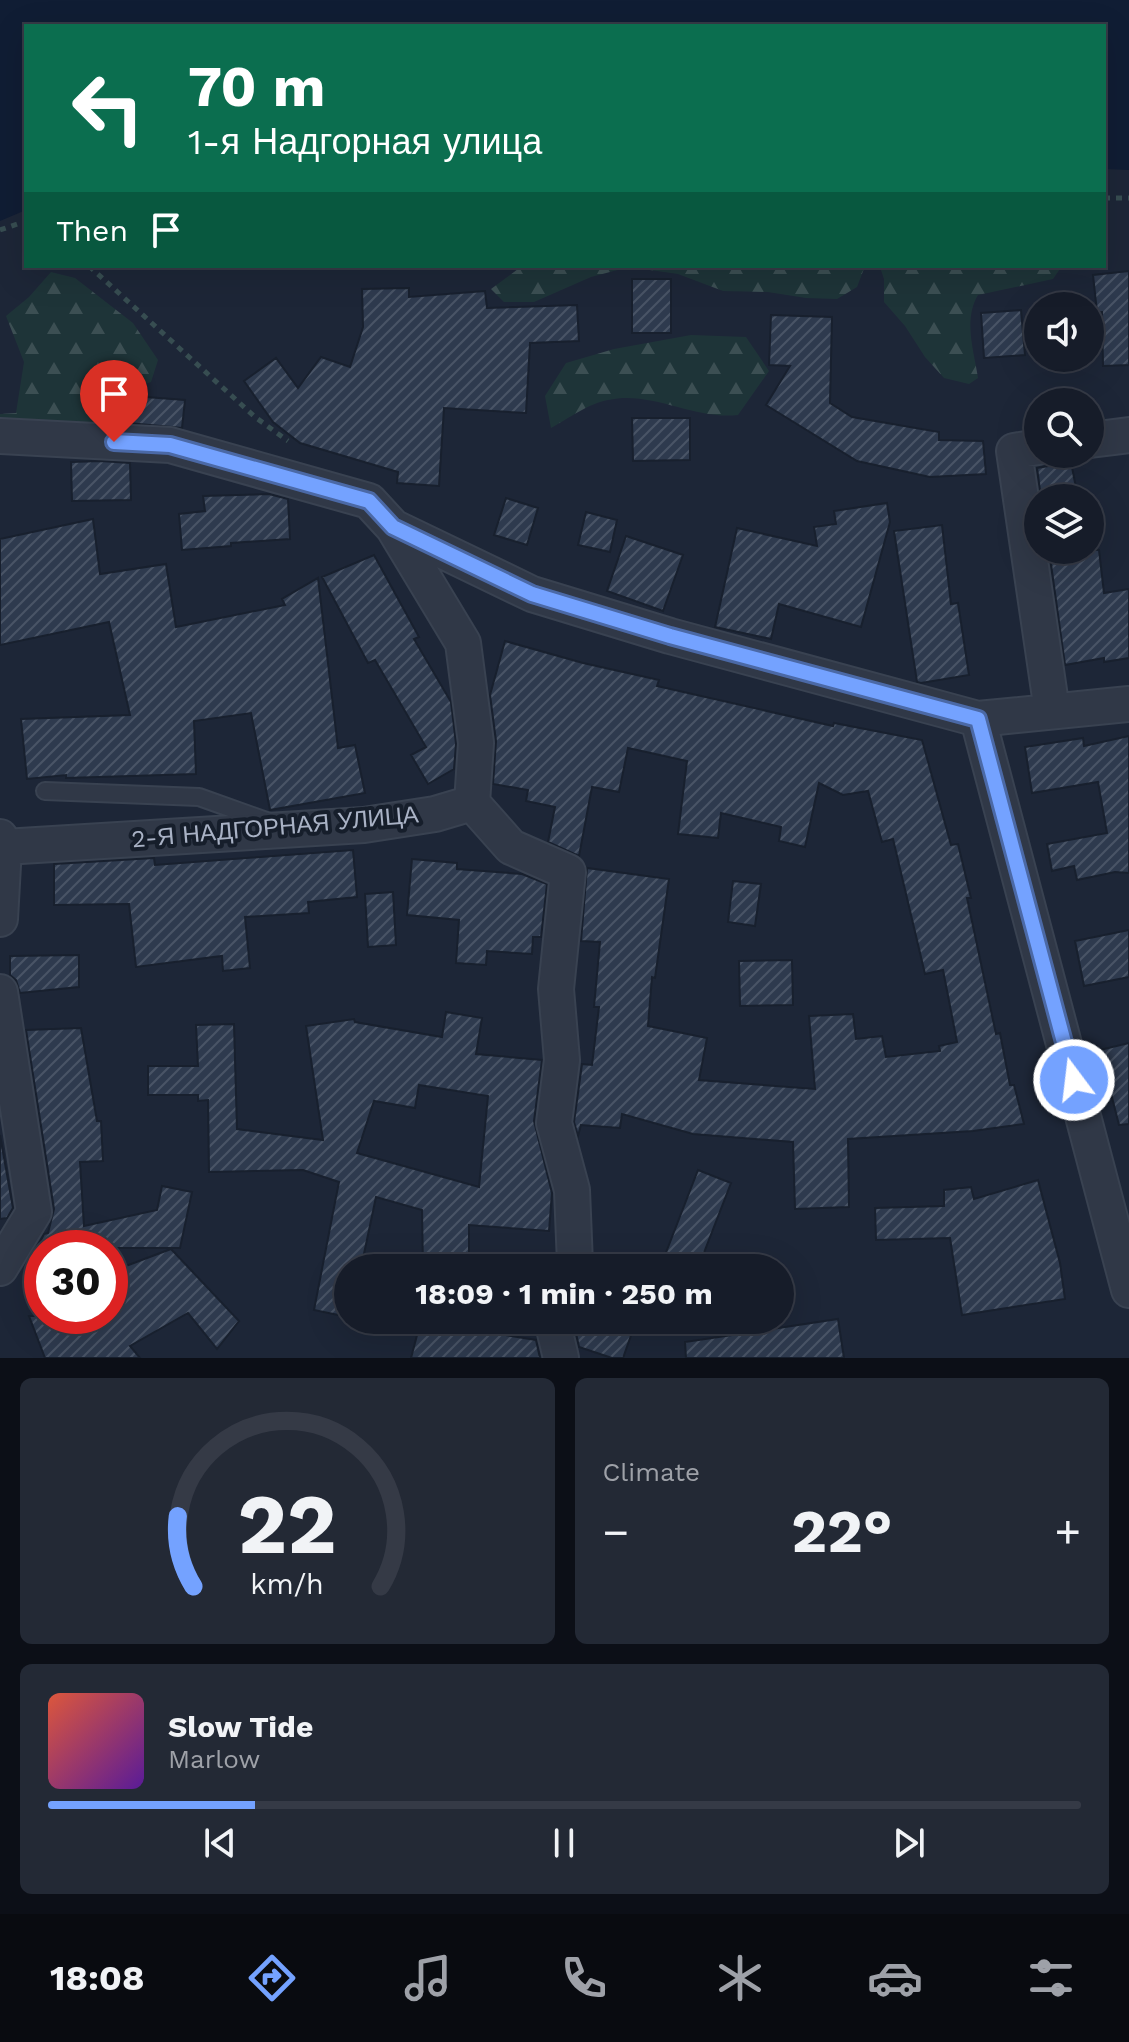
<!DOCTYPE html>
<meta charset="utf-8">
<style>
body{margin:0;font-family:"Work Sans",sans-serif;background:#232935;color:#f1f3f6;height:100vh;display:flex;flex-direction:column;font-size:30px;white-space:nowrap}
*{box-sizing:border-box;margin:0}
p{font-size:26px;color:#9ea1a8}
.icon{flex:none;width:44px;height:44px;fill:none;stroke:currentColor;stroke-width:2;stroke-linecap:round;stroke-linejoin:round}
.map{position:relative;height:1358px;overflow:hidden}
.side{display:flex;flex-direction:column;gap:20px;padding:20px;background:#0c0f17;flex:1}
.side>*{flex:none}
.banner{position:absolute;left:24px;top:24px;width:1082px;height:244px;border-radius:0px;box-shadow:0 8px 32px #0002,0 0 0 2px #353a46;background:#0b6e4f;color:#fff;overflow:hidden}
.fabs{position:absolute;left:1024px;top:292px;display:grid;gap:16px}
.fabs a{display:grid;place-items:center;width:80px;height:80px;border-radius:50%;background:#161c29;box-shadow:0 8px 32px #0002,0 0 0 2px #353a46;font-size:40px}
.speed{position:absolute;left:24px;top:1230px;display:flex;gap:16px;font-size:40px;font-weight:700;text-align:center}
.speed>*{display:grid;place-content:center;width:104px;height:104px;border-radius:50%;background:#161c29;box-shadow:0 8px 32px #0002,0 0 0 2px #353a46;line-height:1}
.speed .limit{border:12px solid #d22;background:#fff;color:#111}
.pin{position:absolute;display:grid;place-items:center;width:68px;height:68px;color:#fff;margin:-82px -34px;border-radius:50% 50% 50% 0;rotate:-45deg;box-shadow:0 0 8px #0007}
.pin .icon{rotate:45deg}
.me{position:absolute;width:88px;margin:-44px;rotate:345deg;stroke-linejoin:round;filter:drop-shadow(0 0 6px #0008)}
.turn{display:flex;align-items:center;gap:28px;height:168px;padding:0 32px;font-size:36px}
.turn .icon{width:104px;height:104px;stroke-width:2.5}
.turn b{display:block;font-size:56px;line-height:68px}
.then{display:flex;align-items:center;height:76px;padding:0 32px;background:#0003;gap:16px;font-size:30px}
.big{font-size:60px;font-weight:700;line-height:1.1}
.side .tile{flex:1;display:flex;flex-direction:column;justify-content:center;gap:12px;min-width:0;padding:0 28px;border-radius:12px;background:#232935}
.side .dial{align-items:center;gap:0}
.dial svg{height:208px;overflow:visible;fill:none;stroke:#353a46;stroke-width:7;stroke-linecap:round;text-anchor:middle}
.dial text{fill:#f1f3f6;stroke:none}
.song{display:flex;align-items:center;gap:24px}
.cover{width:96px;height:96px;border-radius:12px;background:linear-gradient(135deg,hsl(10 70% 55%),hsl(270 70% 35%))}
.played{height:8px;border-radius:4px;background:linear-gradient(90deg,#74a2ff 20%,#353a46 20%)}
.keys{display:flex;justify-content:space-around;direction:ltr}
.heat{display:flex;justify-content:space-between;align-items:center;font-size:44px;direction:ltr}
.side .tiles{flex:1;display:grid;gap:20px;grid-template-columns:1fr 1fr}
.tile:last-child{grid-column:span 2}
.trip{position:absolute;left:334px;top:1254px;width:460px;height:80px;border-radius:40px;background:#161c29;box-shadow:0 8px 32px #0002,0 0 0 2px #353a46;font-weight:700;line-height:80px;text-align:center}
.dock{display:flex;height:128px;justify-content:space-around;align-items:center;background:#090b10;color:#9ea1a8}
.dock .icon{width:56px;height:56px}
.dock .on{color:#74a2ff}
.dock b{font-size:36px;color:#f1f3f6}
.map>svg:first-child{display:block}
</style>
<div class="map">
<svg width="1129" height="1358" viewBox="0 0 1129 1358">
<defs>
<pattern id="forest-firs" width="22" height="20" patternUnits="userSpaceOnUse" patternTransform="scale(2)"><rect width="22" height="20" fill="#1e3438"/><path d="M5 1l3.5 6h-7zM16 11l3.5 6h-7z" fill="#3c4f53"/></pattern>
<pattern id="building-hatch" width="6" height="6" patternUnits="userSpaceOnUse" patternTransform="scale(2)"><rect width="6" height="6" fill="#2e3a4e"/><path d="M-1 1l2-2M0 6l6-6M5 7l2-2" fill="none" stroke="#495466"/></pattern>
</defs>
<rect width="100%" height="100%" fill="#1d2637"/>
<path fill="url(#forest-firs)" d="M 522,266 L 865,266 L 857,287 L 837,299 L 806,298 L 768,292 L 723,291 L 678,274 L 629,267 L 591,277 L 534,302 L 504,302 L 491,289 Z
M 885,266 L 1062,266 L 1053,279 L 978,295 C 963,320 974,351 978,378 L 969,384 L 944,378 L 925,357 L 905,326 L 884,302 L 884,279 L 881,270 Z
M 51,272 L 75,278 L 133,323 L 158,360 L 151,382 L 132,388 L 99,425 L 0,453 L 0,414 L 16,413 L 24,362 L 6,316 L 29,297 Z
M 691,335 L 746,337 L 769,371 L 738,415 C 693,420 652,390 608,400 C 589,403 568,419 551,428 L 545,396 L 566,363 L 614,349 Z"/>
<path fill="#101d34" d="M 0,0 L 1129,0 L 1129,170 L 1104,169 L 1104,26 L 26,26 L 26,210 L 0,221 Z"/>
<path fill="url(#building-hatch)" stroke="#18202e" stroke-width="2" fill-rule="evenodd" d="M 1129,271 L 1129,365 L 1103,366 L 1102,312 L 1097,312 L 1093,275 Z
M 632,279 L 671,279 L 671,333 L 632,333 Z
M 409,288 L 409,297 L 485,291 L 487,308 L 577,305 L 579,341 L 530,343 L 526,413 L 444,408 L 439,486 L 397,483 L 398,472 L 300,443 L 273,422 L 244,381 L 276,358 L 298,388 L 321,357 L 350,367 L 363,327 L 362,289 Z
M 1021,310 L 1025,355 L 984,358 L 981,313 Z
M 771,315 L 832,317 L 830,403 L 852,417 L 939,432 L 939,440 L 983,441 L 986,474 L 930,477 L 857,461 L 766,405 L 790,366 L 769,365 Z
M 119,395 L 185,400 L 182,428 L 117,422 Z
M 632,418 L 690,418 L 690,460 L 633,461 Z
M 101,461 L 130,463 L 131,500 L 72,501 L 71,462 Z
M 1071,462 L 1078,498 L 1041,498 L 1037,468 Z
M 269,494 L 288,499 L 290,539 L 231,543 L 231,546 L 182,550 L 179,514 L 205,511 L 203,496 Z
M 506,498 L 538,508 L 527,545 L 494,535 Z
M 887,503 L 890,522 L 861,627 L 779,604 L 771,639 L 715,627 L 737,528 L 817,546 L 814,527 L 836,524 L 834,511 Z
M 586,512 L 617,520 L 610,552 L 578,545 Z
M 93,519 L 100,574 L 166,564 L 176,627 L 285,605 L 282,599 L 318,578 L 338,748 L 355,745 L 365,793 L 270,810 L 251,713 L 194,721 L 196,774 L 66,778 L 66,775 L 27,779 L 21,719 L 130,715 L 109,622 L 0,645 L 0,539 Z
M 942,525 L 951,604 L 958,603 L 969,675 L 921,683 L 917,682 L 894,531 Z
M 626,536 L 683,555 L 663,611 L 607,591 Z
M 1049,550 L 1099,550 L 1104,593 L 1129,589 L 1129,658 L 1104,662 L 1104,658 L 1065,665 Z
M 374,555 L 419,637 L 414,639 L 451,702 L 456,744 L 454,769 L 428,784 L 411,755 L 426,747 L 375,660 L 368,663 L 322,577 Z
M 505,641 L 583,663 L 659,680 L 657,686 L 833,726 L 834,723 L 922,740 L 951,845 L 958,844 L 971,898 L 967,898 L 996,1034 L 1000,1033 L 1010,1085 L 1014,1085 L 1024,1124 L 973,1131 L 848,1139 L 849,1207 L 795,1209 L 793,1142 L 693,1134 L 622,1114 L 620,1128 L 581,1125 L 578,1136 L 574,1122 L 582,1064 L 592,1065 L 599,1007 L 594,1007 L 600,942 L 581,941 L 587,868 L 669,879 L 655,978 L 652,977 L 648,1026 L 707,1038 L 699,1080 L 815,1089 L 809,1016 L 853,1014 L 856,1039 L 882,1036 L 886,1057 L 940,1051 L 939,1046 L 957,1042 L 943,970 L 925,974 L 893,839 L 882,842 L 868,791 L 843,795 L 819,783 L 805,847 L 779,841 L 781,827 L 721,813 L 718,838 L 678,834 L 687,761 L 628,748 L 619,792 L 592,787 L 579,856 L 548,842 L 555,807 L 526,801 L 528,790 L 493,784 L 496,741 L 490,695 Z
M 1129,736 L 1129,873 L 1115,872 L 1077,880 L 1074,866 L 1052,871 L 1047,844 L 1107,833 L 1098,782 L 1032,793 L 1025,747 L 1083,738 L 1084,746 Z
M 353,850 L 357,897 L 308,902 L 309,913 L 245,917 L 250,968 L 223,971 L 222,956 L 136,967 L 129,904 L 54,905 L 54,864 L 154,858 L 155,865 Z
M 412,859 L 457,863 L 457,869 L 522,874 L 547,884 L 541,937 L 533,937 L 532,954 L 487,951 L 486,965 L 456,963 L 459,920 L 407,915 Z
M 733,881 L 761,884 L 755,926 L 728,922 Z
M 393,892 L 396,945 L 368,947 L 365,894 Z
M 1129,930 L 1129,977 L 1084,986 L 1075,941 Z
M 79,955 L 79,987 L 20,993 L 16,980 L 10,975 L 10,956 Z
M 792,960 L 793,1005 L 740,1006 L 739,961 Z
M 446,1012 L 482,1018 L 476,1054 L 542,1060 L 534,1121 L 552,1193 L 549,1231 L 469,1225 L 469,1267 L 423,1268 L 422,1210 L 376,1197 L 361,1268 L 348,1268 L 348,1317 L 314,1310 L 339,1182 L 303,1170 L 209,1172 L 208,1100 L 198,1101 L 198,1095 L 148,1095 L 148,1066 L 198,1066 L 196,1025 L 234,1024 L 237,1129 L 323,1140 L 306,1026 L 354,1019 L 355,1022 L 442,1037 ZM 419,1085 L 488,1096 L 479,1187 L 357,1153 L 374,1101 L 415,1108 Z
M 81,1028 L 97,1121 L 101,1121 L 103,1161 L 80,1162 L 84,1226 L 157,1210 L 162,1186 L 192,1192 L 180,1248 L 37,1248 L 44,1234 L 48,1233 L 54,1209 L 26,1030 Z
M 1129,1043 L 1129,1124 L 1119,1125 L 1100,1050 Z
M 0,1135 L 13,1208 L 7,1218 L 0,1219 Z
M 698,1170 L 731,1183 L 698,1268 L 660,1268 Z
M 1038,1180 L 1060,1263 L 1065,1299 L 962,1315 L 950,1238 L 876,1240 L 875,1208 L 944,1206 L 944,1190 L 971,1187 L 974,1199 Z
M 171,1249 L 239,1321 L 217,1349 L 188,1313 L 130,1346 L 140,1358 L 45,1358 L 29,1316 L 110,1316 L 110,1272 Z
M 838,1319 L 844,1358 L 686,1358 L 685,1342 Z
M 421,1320 L 481,1320 L 481,1331 L 536,1340 L 540,1358 L 411,1358 Z
M 573,1320 L 613,1320 L 634,1327 L 623,1358 L 612,1358 L 579,1347 Z"/>
<g fill="none" stroke-linecap="round" stroke-linejoin="round">
<defs>
<path id="lane" d="M 45,791 L 199,797 L 272,823"/>
<path id="street" d="M 0,436 L 170,445 L 369,501 L 393,527 L 532,594 L 670,636 L 978,719 L 1129,704
M 1090,440 L 1129,435
M 1038,447 L 1014,451 L 1052,711
M 393,527 L 463,643 L 476,743 L 472,803
M 978,719 L 1129,1290
M 0,837 L 4,847 L 0,919
M 4,847 L 364,825 L 435,814 L 472,803 L 511,847 L 568,872 L 556,989 L 562,1060 L 554,1123 L 572,1190 L 575,1264 L 570,1268
M 0,992 L 34,1212 L 0,1268
M 552,1320 L 561,1358"/>
</defs>
<use href="#lane" stroke="#394251" stroke-width="20"/>
<use href="#street" stroke="#394251" stroke-width="38"/>
<path stroke="#374d51" stroke-width="5" stroke-dasharray="6 6" stroke-linecap="butt" d="M 1104,198 L 1129,198
M 0,230 L 26,221
M 89,266 L 255,417 L 288,441"/>
<use href="#lane" stroke="#303847" stroke-width="16"/>
<use href="#street" stroke="#303847" stroke-width="34"/>
</g>
<g fill="none" stroke-linecap="round" stroke-linejoin="round">
<defs>
<path id="route" d="M 114,442 L 170,445 L 369,501 L 393,527 L 532,594 L 670,636 L 978,719 L 1074,1080"/>
</defs>
<use href="#route" stroke="#4b69a6" stroke-width="20"/>
<use href="#route" stroke="#74a2ff" stroke-width="14"/>
</g>
<g text-anchor="middle" dominant-baseline="central" stroke-width="8" stroke-linejoin="round" paint-order="stroke">
<g font-size="24" fill="#a9b2c5" stroke="#161e2b">
<text transform="translate(275 827) rotate(-5)">2-Я НАДГОРНАЯ УЛИЦА</text>
</g>
</g>
</svg>
<div class="fabs">
<a><svg class="icon" aria-label="sound" viewBox="0 0 24 24"><path d="M4 9h4l5-4v14l-5-4H4zM17 9q2 3 0 6"/></svg></a>
<a><svg class="icon" aria-label="search" viewBox="0 0 24 24"><circle cx="10" cy="10" r="6"/><path d="M15 15l6 6"/></svg></a>
<a><svg class="icon" aria-label="layers" viewBox="0 0 24 24"><path d="M12 4l9 5-9 5-9-5zM3 14l9 5 9-5"/></svg></a>
</div>
<div class="speed"><div class="limit">30</div></div>
<div class="pin" style="left:114px;top:442px;background:#d93025"><svg class="icon" aria-label="arrive" viewBox="0 0 24 24"><path d="M6 21V4h12l-3 4 3 4H6"/></svg></div>
<svg class="me" style="left:1074px;top:1080px" viewBox="-20 -20 40 40"><circle r="17" fill="#74a2ff" stroke="#fff" stroke-width="3"/><path d="M0-11L8 9 0 5-8 9z" fill="#fff"/></svg>
<div class="trip">18:09 · 1 min · 250 m</div>
<div class="banner">
<div class="turn"><svg class="icon" aria-label="left" viewBox="0 0 24 24"><path d="M17 20v-9H6M10 6l-5 5 5 5"/></svg><div><b>70 m</b>1-я Надгорная улица</div></div>
<div class="then">Then<svg class="icon" aria-label="arrive" viewBox="0 0 24 24"><path d="M6 21V4h12l-3 4 3 4H6"/></svg></div>
</div>
</div>
<section class="side">
<div class="tiles">
<div class="tile dial"><svg viewBox="0 0 100 80">
<path d="M14 69A42 42 0 1 1 86 69"/>
<path d="M14 69A42 42 0 0 1 8 42" stroke="#74a2ff"/>
<text x="50" y="56" font-size="32" font-weight="700">22</text>
<text x="50" y="72" font-size="11">km/h</text>
</svg></div>
<div class="tile"><p>Climate</p>
<div class="heat"><a>−</a><b class="big">22°</b><a>+</a></div>
</div>
<div class="tile">
<div class="song"><i class="cover"></i><div><b>Slow Tide</b><p>Marlow</p></div></div>
<div class="played"></div>
<div class="keys"><svg class="icon" aria-label="previous" viewBox="0 0 24 24"><path d="M18 5L8 12l10 7zM5 5v14"/></svg><svg class="icon" aria-label="pause" viewBox="0 0 24 24"><path d="M8 5v14M16 5v14"/></svg><svg class="icon" aria-label="next" viewBox="0 0 24 24"><path d="M6 5l10 7-10 7zM19 5v14"/></svg></div>
</div>
</div>
</section>
<nav class="dock">
<b>18:08</b>
<svg class="icon on" aria-label="directions" viewBox="0 0 24 24"><path d="M12 3l9 9-9 9-9-9zM9 14v-3h6M13 9l2 2-2 2"/></svg>
<svg class="icon" aria-label="music" viewBox="0 0 24 24"><path d="M9 18V5l10-2v13"/><circle cx="6" cy="18" r="3"/><circle cx="16" cy="16" r="3"/></svg>
<svg class="icon" aria-label="phone" viewBox="0 0 24 24"><path d="M5 4h4l2 5-3 2q2 4 5 5l2-3 5 2v4C11 20 4 13 5 4z"/></svg>
<svg class="icon" aria-label="climate" viewBox="0 0 24 24"><path d="M12 3v18M4 7l16 10M4 17L20 7"/></svg>
<svg class="icon" aria-label="car" viewBox="0 0 24 24"><path d="M5 17H2v-5l4-1 3-4h7l3 4 3 1v5h-3M9 17h6M6 11h13"/><circle cx="7" cy="17" r="2"/><circle cx="17" cy="17" r="2"/></svg>
<svg class="icon" aria-label="filters" viewBox="0 0 24 24"><path d="M4 7h16M4 17h16"/><circle cx="9" cy="7" r="2"/><circle cx="15" cy="17" r="2"/></svg>
</nav>
